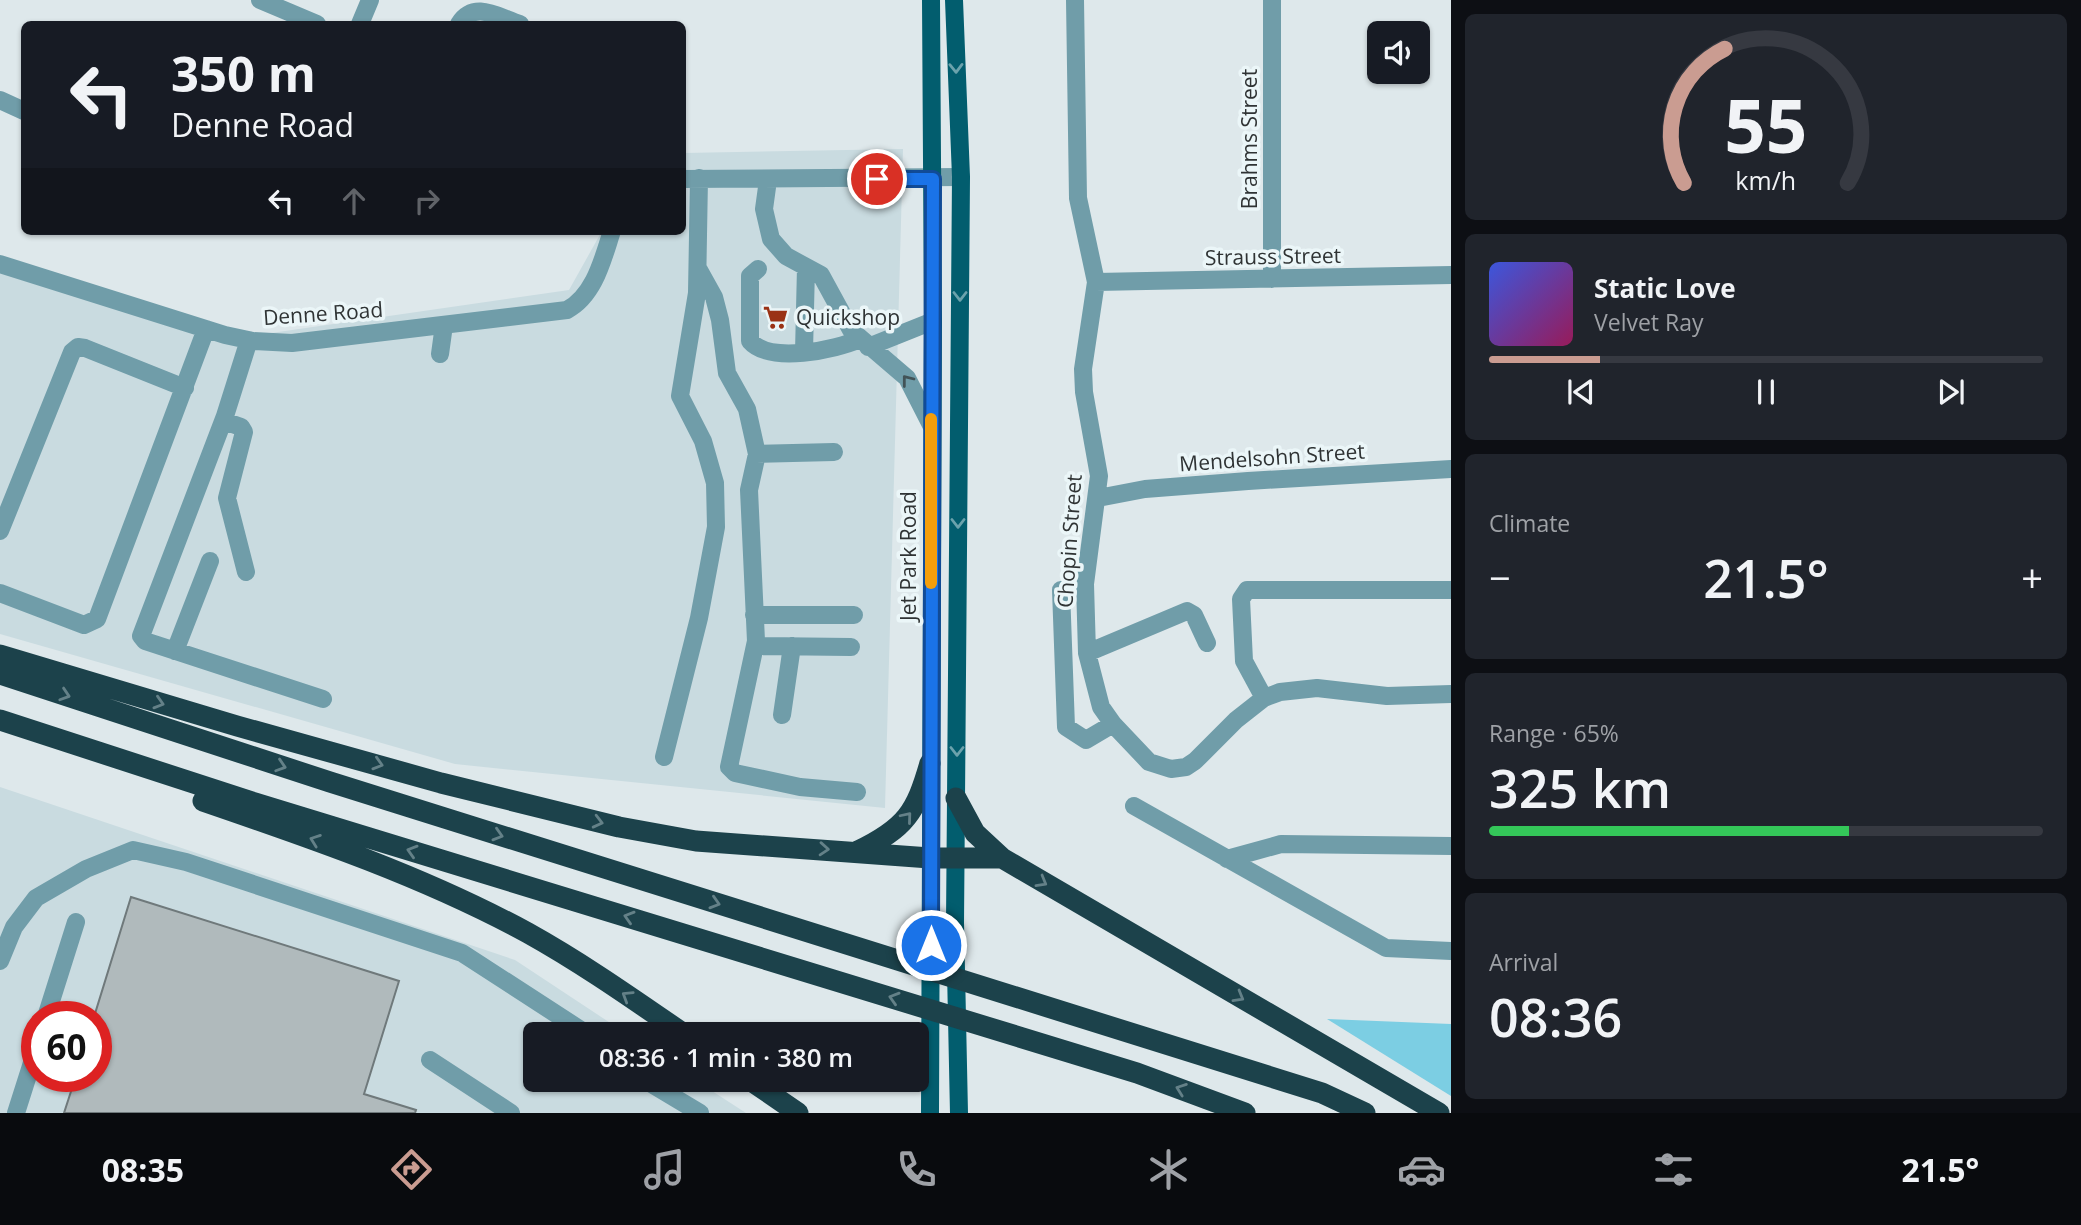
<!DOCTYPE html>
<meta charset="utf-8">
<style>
body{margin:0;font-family:"Open Sans",sans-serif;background:#20242c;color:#f1f3f6;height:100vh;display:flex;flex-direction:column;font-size:26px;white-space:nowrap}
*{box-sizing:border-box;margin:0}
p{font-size:23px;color:#9ea1a6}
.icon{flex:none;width:38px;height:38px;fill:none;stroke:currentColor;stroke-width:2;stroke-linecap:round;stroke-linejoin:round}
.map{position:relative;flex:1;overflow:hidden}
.sheet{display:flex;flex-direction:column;gap:14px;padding:14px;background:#0d0f14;width:630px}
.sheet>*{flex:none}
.hud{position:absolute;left:21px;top:21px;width:665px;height:214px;border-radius:10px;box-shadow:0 2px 5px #0004;background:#171b24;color:#f1f3f6;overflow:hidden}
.controls{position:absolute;left:1367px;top:21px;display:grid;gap:14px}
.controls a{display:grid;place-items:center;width:63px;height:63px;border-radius:10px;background:#171b24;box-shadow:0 2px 5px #0004;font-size:35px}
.speed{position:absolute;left:21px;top:1001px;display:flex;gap:14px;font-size:35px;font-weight:700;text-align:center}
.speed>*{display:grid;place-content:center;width:91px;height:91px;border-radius:50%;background:#171b24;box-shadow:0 2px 5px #0004;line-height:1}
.speed .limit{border:10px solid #d22;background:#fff;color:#111}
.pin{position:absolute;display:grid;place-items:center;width:60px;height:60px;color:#fff;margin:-30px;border:4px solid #fff;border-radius:50%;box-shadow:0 2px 7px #0007}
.me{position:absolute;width:77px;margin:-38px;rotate:0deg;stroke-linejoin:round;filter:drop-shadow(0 0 5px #0008)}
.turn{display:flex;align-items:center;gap:24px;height:147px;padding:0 35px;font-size:32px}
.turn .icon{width:91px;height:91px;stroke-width:2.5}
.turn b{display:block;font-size:49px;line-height:60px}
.lanes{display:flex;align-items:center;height:66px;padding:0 35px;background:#0003;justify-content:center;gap:35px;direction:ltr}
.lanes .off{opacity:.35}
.big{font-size:52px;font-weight:600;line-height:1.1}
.sheet .card{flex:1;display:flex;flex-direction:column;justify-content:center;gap:10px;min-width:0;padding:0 24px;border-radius:10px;background:#20242c}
.sheet .dial{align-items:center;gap:0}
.dial svg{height:182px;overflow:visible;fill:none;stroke:#363941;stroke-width:7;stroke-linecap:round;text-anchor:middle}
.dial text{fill:#f1f3f6;stroke:none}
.song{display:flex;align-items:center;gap:21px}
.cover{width:84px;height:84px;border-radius:10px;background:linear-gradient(135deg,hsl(230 70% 55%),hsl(330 70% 35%))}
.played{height:7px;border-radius:4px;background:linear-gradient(90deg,#ca9c91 20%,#363941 20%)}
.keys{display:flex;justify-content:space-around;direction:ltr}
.heat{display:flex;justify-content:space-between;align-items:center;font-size:38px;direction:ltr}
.charge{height:10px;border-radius:5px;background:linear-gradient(90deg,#34c759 65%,#363941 0)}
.trip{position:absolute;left:523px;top:1022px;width:406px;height:70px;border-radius:10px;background:#171b24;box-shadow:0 2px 5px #0004;font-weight:600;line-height:70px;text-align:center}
.menu{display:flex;height:112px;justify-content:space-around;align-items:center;background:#090b0e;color:#9ea1a6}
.menu .icon{width:49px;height:49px}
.menu .active{color:#ca9c91}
.menu b{font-size:32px;color:#f1f3f6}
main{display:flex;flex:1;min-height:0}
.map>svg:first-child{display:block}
</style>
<main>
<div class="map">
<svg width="1451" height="1113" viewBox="0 0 1451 1113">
<rect width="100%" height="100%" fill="#dee8eb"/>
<path fill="#c9dbe0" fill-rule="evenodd" d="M 903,149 L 885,808 L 455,764 L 0,634 L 0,271 L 222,340 L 569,290 L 602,231 L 682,231 L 683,153 Z
M 0,787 L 515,960 L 627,1034 L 536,1034 L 536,1080 L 695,1080 L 746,1113 L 0,1113 ZM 37,1017 L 96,1017 L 96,1076 L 37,1076 Z"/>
<path fill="#7ccee3" d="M 1327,1019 L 1451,1024 L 1451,1096 Z"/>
<path fill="#b0babc" stroke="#6f797b" stroke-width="2" d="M 131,897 L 399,981 L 364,1094 L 416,1110 L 415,1113 L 64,1113 L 76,1076 L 96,1076 L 94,1017 Z"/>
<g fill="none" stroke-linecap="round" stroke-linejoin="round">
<path stroke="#709da9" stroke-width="18" d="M 260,0 L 317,24
M 1075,0 L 1078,198 L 1096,282 L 1083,369 L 1084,392 L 1099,476 L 1085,584 L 1087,653 L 1101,707 L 1113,724 L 1149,762 L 1171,769 L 1186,767 L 1195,761 L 1236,720 L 1264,698 L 1280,692 L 1317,688 L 1387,696 L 1451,694
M 1272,0 L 1272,279
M 360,24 L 370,0
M 459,24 C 474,0 498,17 520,24
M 0,100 L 24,111
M 682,179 L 961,177
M 768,180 L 764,209 L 771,239 L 786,256 L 821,275 L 851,330 L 907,378 L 931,425
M 0,264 L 225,335 L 253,341 L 292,343 L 567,310 C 595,295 603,258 612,231
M 758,269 L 750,276 L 750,341 C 770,364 835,350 860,339
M 699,270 L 714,297 L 720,320 L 727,373 L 747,409 L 757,454 L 834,452
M 1096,282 L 1451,275
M 249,340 L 225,416 L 141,636 L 145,641 L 323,699
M 868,347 L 933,321
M 804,352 L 806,267
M 440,354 L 444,325
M 224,421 L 241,427 L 244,432 L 227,498 L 246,572
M 757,454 L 749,490 L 756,641 L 729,767 L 735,773 L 800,787 L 857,792
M 1098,498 L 1145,489 L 1248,481 L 1451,469
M 0,531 L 72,352 L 78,347 L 85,348 L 185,388
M 1061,590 L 1066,727 L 1086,740 L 1113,724
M 0,593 L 84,625 L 97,619 L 206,329
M 754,615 L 854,615
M 755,646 L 851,647
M 175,651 L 210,561
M 1087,653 L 1187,611 L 1194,615 L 1207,643
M 1264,698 L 1244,661 L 1241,599 L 1247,590 L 1451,590
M 782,715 L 792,646
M 664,757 L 699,618 L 716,527 L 715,483 L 703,441 L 680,396 L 697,293 L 699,178
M 1134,806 L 1386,948 L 1451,951
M 1227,859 L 1281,844 L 1451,846
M 0,961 L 14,927 L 36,898 L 86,869 L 133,850 L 186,862 L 462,953 L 587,1034
M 46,1017 L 76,922
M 430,1060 L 511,1113
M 645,1080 L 700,1113
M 16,1113 L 37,1047"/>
<path stroke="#025d6e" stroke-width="18" d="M 954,0 L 961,177 L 955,923 L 959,1113
M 930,1113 L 933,321 L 931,0"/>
<path stroke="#1c424b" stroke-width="21" d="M 0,655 L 237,726 L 441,783 L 619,827 L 696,841 L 930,858 L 1002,858 L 1439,1113
M 0,674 L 330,782 L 1322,1093 L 1365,1113
M 0,720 L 255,803 L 1137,1073 L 1245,1113
M 956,798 L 975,833 L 1002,858
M 203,801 C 314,839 425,877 528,933 C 582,963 633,999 684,1034
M 858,851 C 906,828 916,812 930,763
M 750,1080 L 798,1113"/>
</g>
<defs><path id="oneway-chevron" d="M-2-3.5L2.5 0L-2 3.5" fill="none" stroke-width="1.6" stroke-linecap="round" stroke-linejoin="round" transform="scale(1.75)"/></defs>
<g stroke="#6ba2ac">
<use href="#oneway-chevron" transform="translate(956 68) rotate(89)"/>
<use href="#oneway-chevron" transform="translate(960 296) rotate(90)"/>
<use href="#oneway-chevron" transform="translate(958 523) rotate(90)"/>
<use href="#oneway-chevron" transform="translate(957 751) rotate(90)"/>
</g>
<use stroke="#425357" href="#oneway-chevron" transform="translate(907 380) rotate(-128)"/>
<g stroke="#648188">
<use href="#oneway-chevron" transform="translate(65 695) rotate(18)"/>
<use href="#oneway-chevron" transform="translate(159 703) rotate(17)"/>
<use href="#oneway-chevron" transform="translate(378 764) rotate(17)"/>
<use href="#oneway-chevron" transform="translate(281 766) rotate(18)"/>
<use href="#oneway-chevron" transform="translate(907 817) rotate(-50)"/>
<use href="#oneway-chevron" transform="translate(598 822) rotate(14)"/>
<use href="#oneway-chevron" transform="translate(498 835) rotate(17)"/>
<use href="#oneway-chevron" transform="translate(315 840) rotate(-160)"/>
<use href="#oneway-chevron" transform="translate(824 849) rotate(4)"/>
<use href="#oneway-chevron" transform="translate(412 851) rotate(-163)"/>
<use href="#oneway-chevron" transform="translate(1042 882) rotate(30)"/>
<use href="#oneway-chevron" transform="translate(715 903) rotate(17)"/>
<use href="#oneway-chevron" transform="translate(629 917) rotate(-163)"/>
<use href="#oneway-chevron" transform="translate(627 996) rotate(-148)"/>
<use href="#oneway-chevron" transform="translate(1239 997) rotate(30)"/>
<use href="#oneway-chevron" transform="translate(894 998) rotate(-163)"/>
<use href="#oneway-chevron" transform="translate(1181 1089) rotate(-160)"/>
</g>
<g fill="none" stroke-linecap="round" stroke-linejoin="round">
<defs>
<path id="route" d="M 877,179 L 933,179 L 931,945"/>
</defs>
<use href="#route" stroke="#114b97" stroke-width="18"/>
<use href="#route" stroke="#1a73e8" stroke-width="12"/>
<path stroke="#f59e0b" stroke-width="12" d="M 931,583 L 931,419"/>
</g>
<defs>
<symbol id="supermarket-bare" viewBox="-9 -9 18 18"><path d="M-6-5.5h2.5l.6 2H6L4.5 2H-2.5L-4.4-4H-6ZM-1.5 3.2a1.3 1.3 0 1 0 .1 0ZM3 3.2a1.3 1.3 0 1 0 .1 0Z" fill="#9a3215" stroke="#ebf6f8" stroke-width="2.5" paint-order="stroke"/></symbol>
</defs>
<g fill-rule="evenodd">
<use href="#supermarket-bare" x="758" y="300" width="35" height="35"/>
</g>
<g text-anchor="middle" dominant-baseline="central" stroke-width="7" stroke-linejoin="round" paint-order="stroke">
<g font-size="21" fill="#2f3334" stroke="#ebf6f8">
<text transform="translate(1249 139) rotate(-90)">Brahms Street</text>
<text transform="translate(1273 256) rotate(-1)">Strauss Street</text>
<text transform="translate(323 313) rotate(-4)">Denne Road</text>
<text transform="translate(1272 457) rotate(-4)">Mendelsohn Street</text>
<text transform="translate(1069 541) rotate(-86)">Chopin Street</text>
<text transform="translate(908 556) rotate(-90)">Jet Park Road</text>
</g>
<g font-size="21" fill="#2f3334" stroke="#ebf6f8" text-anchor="start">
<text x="796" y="317">Quickshop</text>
</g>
</g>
</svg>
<div class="controls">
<a><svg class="icon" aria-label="sound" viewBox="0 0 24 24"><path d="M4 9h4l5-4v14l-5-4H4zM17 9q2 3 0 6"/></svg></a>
</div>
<div class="speed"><div class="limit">60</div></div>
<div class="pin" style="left:877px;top:179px;background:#d93025"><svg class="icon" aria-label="arrive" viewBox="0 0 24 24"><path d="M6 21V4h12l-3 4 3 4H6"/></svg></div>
<svg class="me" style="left:931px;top:945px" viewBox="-20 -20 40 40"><circle r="17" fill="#1a73e8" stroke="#fff" stroke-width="3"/><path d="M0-11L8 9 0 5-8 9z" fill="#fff"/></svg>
<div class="trip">08:36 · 1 min · 380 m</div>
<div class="hud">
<div class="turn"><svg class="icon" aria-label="left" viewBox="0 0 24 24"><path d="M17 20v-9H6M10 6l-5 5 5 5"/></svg><div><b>350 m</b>Denne Road</div></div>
<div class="lanes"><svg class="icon" aria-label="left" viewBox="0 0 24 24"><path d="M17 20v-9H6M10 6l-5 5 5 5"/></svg><svg class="icon off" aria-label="ahead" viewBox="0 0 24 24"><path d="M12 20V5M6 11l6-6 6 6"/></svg><svg class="icon off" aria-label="right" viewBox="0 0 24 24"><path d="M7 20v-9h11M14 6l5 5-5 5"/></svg></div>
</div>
</div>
<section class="sheet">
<div class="card dial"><svg viewBox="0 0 100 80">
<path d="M14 69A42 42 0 1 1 86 69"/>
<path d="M14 69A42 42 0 0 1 32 10" stroke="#ca9c91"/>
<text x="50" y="56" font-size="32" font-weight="700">55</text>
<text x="50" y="72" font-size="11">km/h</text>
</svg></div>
<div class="card">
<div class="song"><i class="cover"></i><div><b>Static Love</b><p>Velvet Ray</p></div></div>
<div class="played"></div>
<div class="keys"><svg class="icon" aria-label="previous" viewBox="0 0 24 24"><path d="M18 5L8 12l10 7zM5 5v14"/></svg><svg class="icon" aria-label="pause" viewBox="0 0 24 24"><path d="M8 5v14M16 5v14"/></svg><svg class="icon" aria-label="next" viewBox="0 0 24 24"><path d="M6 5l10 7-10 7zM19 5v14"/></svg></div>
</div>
<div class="card"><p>Climate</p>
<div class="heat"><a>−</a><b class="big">21.5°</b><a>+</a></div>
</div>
<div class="card"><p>Range · 65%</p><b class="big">325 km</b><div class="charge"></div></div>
<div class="card"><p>Arrival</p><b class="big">08:36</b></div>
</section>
</main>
<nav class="menu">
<b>08:35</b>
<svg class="icon active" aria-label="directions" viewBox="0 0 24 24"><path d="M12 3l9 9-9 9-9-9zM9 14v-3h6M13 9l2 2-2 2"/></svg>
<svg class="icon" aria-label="music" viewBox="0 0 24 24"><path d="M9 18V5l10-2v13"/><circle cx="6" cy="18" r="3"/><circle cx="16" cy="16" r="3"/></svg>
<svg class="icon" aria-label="phone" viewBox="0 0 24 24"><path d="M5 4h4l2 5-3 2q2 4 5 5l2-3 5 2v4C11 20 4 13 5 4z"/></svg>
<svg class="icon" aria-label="climate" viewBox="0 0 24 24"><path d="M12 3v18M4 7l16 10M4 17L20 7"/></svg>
<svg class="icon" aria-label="car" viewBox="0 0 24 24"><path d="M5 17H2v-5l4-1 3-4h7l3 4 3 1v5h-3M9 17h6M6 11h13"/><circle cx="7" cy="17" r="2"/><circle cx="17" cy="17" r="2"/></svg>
<svg class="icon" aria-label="filters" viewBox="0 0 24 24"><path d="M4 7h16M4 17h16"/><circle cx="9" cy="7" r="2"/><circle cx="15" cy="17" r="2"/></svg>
<b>21.5°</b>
</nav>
